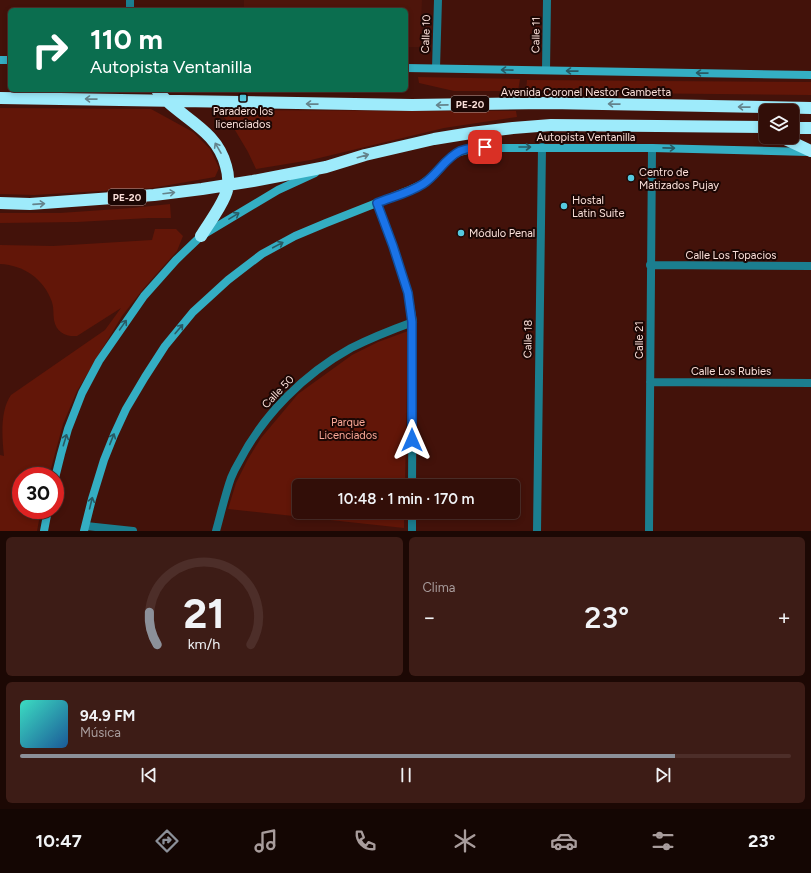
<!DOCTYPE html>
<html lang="es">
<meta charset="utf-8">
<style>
body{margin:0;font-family:Figtree,sans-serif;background:#3d1c16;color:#f1f3f6;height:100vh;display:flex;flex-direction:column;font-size:15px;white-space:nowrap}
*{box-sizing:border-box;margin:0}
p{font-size:13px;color:#a89c9c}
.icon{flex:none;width:22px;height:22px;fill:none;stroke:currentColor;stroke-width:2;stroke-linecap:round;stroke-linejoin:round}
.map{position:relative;height:531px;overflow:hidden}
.sheet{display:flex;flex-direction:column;gap:6px;padding:6px;background:#1c0804;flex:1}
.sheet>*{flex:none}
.guide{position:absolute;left:8px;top:8px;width:400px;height:84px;border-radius:6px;box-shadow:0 2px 6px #0003,0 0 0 1px #4d2e29;background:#0b6e4f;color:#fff;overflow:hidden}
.controls{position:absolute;left:759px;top:104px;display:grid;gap:8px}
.controls a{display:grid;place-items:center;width:40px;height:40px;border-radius:6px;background:#320e08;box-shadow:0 2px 6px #0003,0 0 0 1px #4d2e29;font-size:20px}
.speed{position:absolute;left:12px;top:467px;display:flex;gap:8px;font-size:20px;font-weight:700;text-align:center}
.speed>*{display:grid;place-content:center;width:52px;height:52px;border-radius:50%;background:#320e08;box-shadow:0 2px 6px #0003,0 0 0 1px #4d2e29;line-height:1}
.speed .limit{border:6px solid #d22;background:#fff;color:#111}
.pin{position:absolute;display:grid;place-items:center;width:34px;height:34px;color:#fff;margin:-17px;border-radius:8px;box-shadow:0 2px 6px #0006}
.me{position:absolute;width:44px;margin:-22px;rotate:0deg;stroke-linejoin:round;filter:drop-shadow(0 0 3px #0008)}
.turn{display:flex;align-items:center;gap:14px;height:84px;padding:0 16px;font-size:18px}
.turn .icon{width:52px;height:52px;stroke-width:2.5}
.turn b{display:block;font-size:28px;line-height:34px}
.big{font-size:30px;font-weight:600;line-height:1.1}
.sheet .card{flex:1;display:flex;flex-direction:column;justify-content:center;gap:6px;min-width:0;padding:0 14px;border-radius:6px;background:#3d1c16}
.sheet .dial{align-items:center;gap:0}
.dial svg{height:104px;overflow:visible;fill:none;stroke:#4d2e29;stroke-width:7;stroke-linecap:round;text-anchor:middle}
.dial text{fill:#f1f3f6;stroke:none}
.song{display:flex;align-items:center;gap:12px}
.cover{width:48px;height:48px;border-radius:6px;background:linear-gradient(135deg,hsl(170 70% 55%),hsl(210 70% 35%))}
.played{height:4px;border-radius:2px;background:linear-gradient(90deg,#8c9099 85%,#4d2e29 85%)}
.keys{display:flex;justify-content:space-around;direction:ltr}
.heat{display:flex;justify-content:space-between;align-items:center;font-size:22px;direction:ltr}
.sheet .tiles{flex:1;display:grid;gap:6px;grid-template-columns:1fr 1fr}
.card:last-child{grid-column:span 2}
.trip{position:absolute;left:292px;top:479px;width:228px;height:40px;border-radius:6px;background:#320e08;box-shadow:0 2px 6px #0003,0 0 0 1px #4d2e29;font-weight:600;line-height:40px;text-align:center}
.dock{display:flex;height:64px;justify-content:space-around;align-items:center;background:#140603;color:#a89c9c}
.dock .icon{width:28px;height:28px}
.dock .on{color:#8c9099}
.dock b{font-size:18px;color:#f1f3f6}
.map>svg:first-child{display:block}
</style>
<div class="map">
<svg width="811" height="531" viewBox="0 0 811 531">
<rect width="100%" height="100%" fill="#43120a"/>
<path fill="#4e150b" d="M 244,0 L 422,0 L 420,47 L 406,47 L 406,10 L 244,10 Z"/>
<path fill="#621608" d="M 418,77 L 520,79 L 518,91 L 454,91 L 419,83 Z
M 527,80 L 811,82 L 811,95 L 526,92 Z
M 0,108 L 151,109 L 193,132 L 210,149 L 219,168 L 215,177 L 152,188 L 34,195 L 0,194 Z
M 216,110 L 516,111 L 517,117 L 444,128 L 311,160 L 256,169 L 248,152 L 232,125 Z
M 170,204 L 171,218 L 149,218 L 77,222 L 0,223 L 0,213 L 60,213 L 132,208 Z
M 155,229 L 176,229 L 183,236 L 177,251 L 144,288 L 122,316 L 77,391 L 63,424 L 49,476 L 21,476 L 21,510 L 41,510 L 37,531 L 0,531 L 0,455 L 4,456 C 2,438 0,410 11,395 L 105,330 L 121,308 L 77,336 C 66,337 56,332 54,320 C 53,314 54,308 52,302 C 44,279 24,265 0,264 L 0,245 L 53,246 L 152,240 Z
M 408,331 L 405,486 L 299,486 L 299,512 L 404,512 L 404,528 L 228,509 L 236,483 L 248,459 L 261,438 L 298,394 L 352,355 L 378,342 Z"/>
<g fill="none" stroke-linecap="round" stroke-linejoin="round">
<path stroke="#1b7e8f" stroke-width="8" d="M 130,10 L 130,0
M 436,68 L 438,0
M 546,70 L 547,0
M 377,203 L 393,246 L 408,293 L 413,322 L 412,486
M 650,265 L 811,266
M 650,382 L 811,383
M 86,526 L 133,531
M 216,531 C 221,513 225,495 231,478 C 233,473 236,467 239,462 C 263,415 304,374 351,348 C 371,338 391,330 413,322
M 412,531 L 412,512
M 537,531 L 542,147
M 649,531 L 652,148"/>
<path stroke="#34aec3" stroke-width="8" d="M 0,60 L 10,60
M 406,68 L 811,75
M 55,478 L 61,454 L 68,429 L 82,393 L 99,361 L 144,296 L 176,260 L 201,236 L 278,190 L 315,173
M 44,531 L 48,510
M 84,531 L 92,499 L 104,460 L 114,435 L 126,409 L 145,377 L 165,346 L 193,312 L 228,280 L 262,254 L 295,236 L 326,223 L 407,191 L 422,184 L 434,175 L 451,157 L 459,152 L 475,148 L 652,148 L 808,152"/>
<path stroke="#9eebfb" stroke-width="12" d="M 157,90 C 160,94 164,98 167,101 C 190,122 218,134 226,166 C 229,176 229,187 225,196 C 219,210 209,223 201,236
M 0,98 L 412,105 L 549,103 L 811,108
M 792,128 L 811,128
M 781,137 L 811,151
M 0,203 L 30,204 L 154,195 L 202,189 L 253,181 L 326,167 L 365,155 L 434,139 L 471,133 L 513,128 L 551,125 L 766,127"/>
</g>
<defs><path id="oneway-shaft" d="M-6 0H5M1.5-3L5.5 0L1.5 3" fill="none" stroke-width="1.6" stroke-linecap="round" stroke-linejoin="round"/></defs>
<g stroke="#285a64">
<use href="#oneway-shaft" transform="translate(507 70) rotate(-179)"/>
<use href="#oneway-shaft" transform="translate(572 71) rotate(-179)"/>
<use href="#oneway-shaft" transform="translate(702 73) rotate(-179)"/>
<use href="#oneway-shaft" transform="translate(525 147)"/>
<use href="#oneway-shaft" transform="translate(669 148) rotate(1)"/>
<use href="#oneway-shaft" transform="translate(234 216) rotate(-31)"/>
<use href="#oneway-shaft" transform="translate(278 245) rotate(-28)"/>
<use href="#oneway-shaft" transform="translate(123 325) rotate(-55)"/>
<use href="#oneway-shaft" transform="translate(179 329) rotate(-50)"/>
<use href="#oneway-shaft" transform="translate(112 439) rotate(-68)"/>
<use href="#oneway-shaft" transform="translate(65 440) rotate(-73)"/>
<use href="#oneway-shaft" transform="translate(91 503) rotate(-76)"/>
</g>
<g stroke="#64848c">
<use href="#oneway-shaft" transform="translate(91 99) rotate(-179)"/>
<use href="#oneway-shaft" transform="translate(312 104) rotate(-179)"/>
<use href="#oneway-shaft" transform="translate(614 104) rotate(-179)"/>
<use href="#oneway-shaft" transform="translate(442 105) rotate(179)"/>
<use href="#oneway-shaft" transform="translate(744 107) rotate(-179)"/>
<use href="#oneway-shaft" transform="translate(218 148) rotate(-120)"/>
<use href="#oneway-shaft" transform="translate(363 156) rotate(-16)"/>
<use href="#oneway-shaft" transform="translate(169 193) rotate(-7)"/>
<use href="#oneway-shaft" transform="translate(39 204) rotate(-4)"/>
</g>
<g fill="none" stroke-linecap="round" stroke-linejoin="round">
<defs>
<path id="route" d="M 412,440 L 412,322 L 408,293 L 393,246 L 377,203 C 392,197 409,193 423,184 C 437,175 445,158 460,151 C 468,148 476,147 485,147"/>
</defs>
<use href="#route" stroke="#114b97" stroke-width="10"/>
<use href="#route" stroke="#1a73e8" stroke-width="7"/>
</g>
<g fill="#55cae0" stroke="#1c0704" stroke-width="1.5">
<rect x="239" y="94" width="8" height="8" rx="2"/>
<circle cx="631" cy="178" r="4"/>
<circle cx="564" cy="206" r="4"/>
<circle cx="461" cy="233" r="4"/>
</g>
<g text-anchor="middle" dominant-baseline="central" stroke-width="4" stroke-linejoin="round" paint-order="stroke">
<g fill="#1c0704" stroke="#b89f9a" stroke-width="1">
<rect x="451" y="96" width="38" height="16" rx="3"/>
<rect x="108" y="189" width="38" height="16" rx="3"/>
</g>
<g font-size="10" font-weight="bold" fill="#fbe0da">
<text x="470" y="104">PE-20</text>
<text x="127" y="197">PE-20</text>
</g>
<g font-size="11" fill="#fbe0da" stroke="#1c0704">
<text transform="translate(426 34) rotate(-88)">Calle 10</text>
<text transform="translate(536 35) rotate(-89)">Calle 11</text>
<text x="586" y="92">Avenida Coronel Nestor Gambetta</text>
<text x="586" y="137">Autopista Ventanilla</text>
<text x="731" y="255">Calle Los Topacios</text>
<text transform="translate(528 339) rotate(-89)">Calle 18</text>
<text transform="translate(639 340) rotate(-90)">Calle 21</text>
<text x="731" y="371">Calle Los Rubies</text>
<text transform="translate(278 392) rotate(-46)">Calle 50</text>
</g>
<g font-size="11" fill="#fbe0da" stroke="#1c0704" text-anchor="start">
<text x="243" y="111" text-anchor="middle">Paradero los<tspan x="243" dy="13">licenciados</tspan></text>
<text x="639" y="172">Centro de<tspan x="639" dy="13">Matizados Pujay</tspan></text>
<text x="572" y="200">Hostal<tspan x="572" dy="13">Latin Suite</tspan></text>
<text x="469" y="233">Módulo Penal</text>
</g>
<g font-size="11" fill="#faa897" stroke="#1c0704">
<text x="348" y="422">Parque<tspan x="348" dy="13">Licenciados</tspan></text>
</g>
</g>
</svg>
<div class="controls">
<a><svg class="icon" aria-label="layers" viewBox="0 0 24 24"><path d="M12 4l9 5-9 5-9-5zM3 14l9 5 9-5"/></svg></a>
</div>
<div class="speed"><div class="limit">30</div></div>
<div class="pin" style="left:485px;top:147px;background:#d93025"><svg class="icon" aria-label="arrive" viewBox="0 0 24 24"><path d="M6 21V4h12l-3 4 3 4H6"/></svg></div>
<svg class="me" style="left:412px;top:440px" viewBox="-20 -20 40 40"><path d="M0-17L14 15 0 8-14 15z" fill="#1a73e8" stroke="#fff" stroke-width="4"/></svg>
<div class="trip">10:48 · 1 min · 170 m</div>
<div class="guide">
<div class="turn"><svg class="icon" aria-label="right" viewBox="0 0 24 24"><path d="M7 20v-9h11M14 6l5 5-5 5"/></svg><div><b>110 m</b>Autopista Ventanilla</div></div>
</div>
</div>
<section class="sheet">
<div class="tiles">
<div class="card dial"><svg viewBox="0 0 100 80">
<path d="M14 69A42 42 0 1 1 86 69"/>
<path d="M14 69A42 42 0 0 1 8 44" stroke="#8c9099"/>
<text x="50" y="56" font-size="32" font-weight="700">21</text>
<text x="50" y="72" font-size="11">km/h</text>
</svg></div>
<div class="card"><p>Clima</p>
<div class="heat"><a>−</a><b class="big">23°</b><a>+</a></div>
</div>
<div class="card">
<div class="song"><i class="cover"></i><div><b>94.9 FM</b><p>Música</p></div></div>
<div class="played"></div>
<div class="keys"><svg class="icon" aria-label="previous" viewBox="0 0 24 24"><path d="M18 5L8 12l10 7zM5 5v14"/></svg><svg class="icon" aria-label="pause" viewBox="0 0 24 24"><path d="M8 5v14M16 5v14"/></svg><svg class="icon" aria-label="next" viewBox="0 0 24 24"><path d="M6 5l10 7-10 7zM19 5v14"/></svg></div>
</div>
</div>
</section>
<nav class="dock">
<b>10:47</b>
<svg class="icon on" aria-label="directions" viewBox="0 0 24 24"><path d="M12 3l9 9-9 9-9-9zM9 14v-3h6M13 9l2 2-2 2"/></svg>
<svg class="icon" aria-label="music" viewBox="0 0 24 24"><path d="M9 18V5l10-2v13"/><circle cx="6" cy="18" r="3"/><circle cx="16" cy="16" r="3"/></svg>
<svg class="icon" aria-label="phone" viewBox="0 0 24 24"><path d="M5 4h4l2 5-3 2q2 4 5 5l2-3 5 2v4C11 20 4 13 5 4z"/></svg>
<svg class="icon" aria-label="climate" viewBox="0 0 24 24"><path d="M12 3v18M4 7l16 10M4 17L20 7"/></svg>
<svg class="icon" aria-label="car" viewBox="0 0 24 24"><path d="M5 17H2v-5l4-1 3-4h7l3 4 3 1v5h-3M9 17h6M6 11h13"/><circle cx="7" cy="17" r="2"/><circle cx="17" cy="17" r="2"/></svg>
<svg class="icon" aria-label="filters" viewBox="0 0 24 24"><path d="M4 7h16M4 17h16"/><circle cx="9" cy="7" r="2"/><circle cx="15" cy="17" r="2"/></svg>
<b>23°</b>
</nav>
